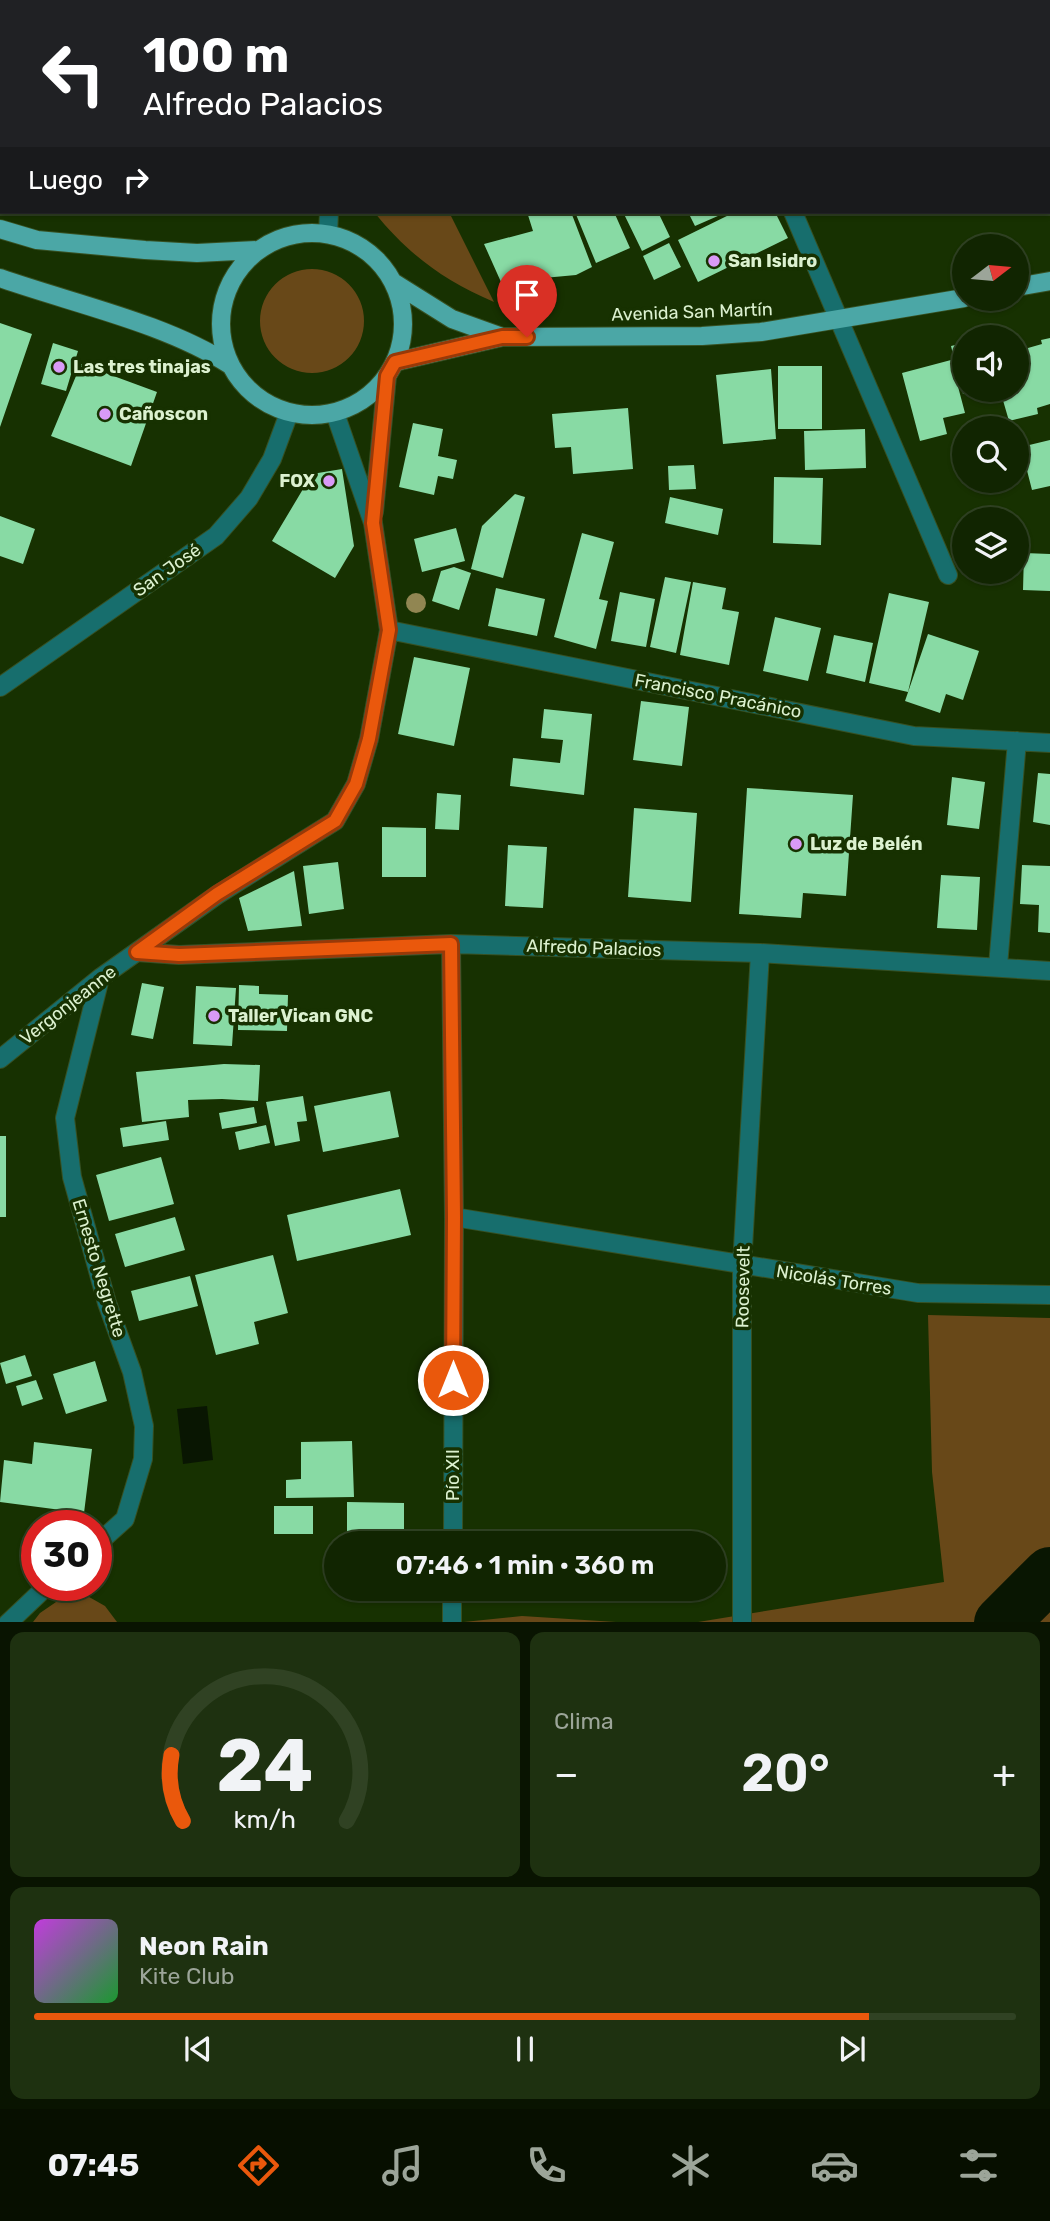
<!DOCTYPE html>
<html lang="es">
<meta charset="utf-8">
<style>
body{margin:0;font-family:Rubik,sans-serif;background:#1e3110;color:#f1f3f6;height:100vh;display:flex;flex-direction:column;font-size:26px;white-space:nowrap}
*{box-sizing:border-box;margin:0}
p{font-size:23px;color:#9ca599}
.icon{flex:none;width:38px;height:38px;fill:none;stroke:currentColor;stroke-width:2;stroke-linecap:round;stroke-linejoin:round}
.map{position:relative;height:1622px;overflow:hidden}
.side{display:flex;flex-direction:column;gap:10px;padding:10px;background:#091401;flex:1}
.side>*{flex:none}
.hud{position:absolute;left:0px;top:0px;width:1050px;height:214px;box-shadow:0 2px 5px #0004,0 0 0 2px #304223;background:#202124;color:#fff;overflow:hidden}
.needle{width:46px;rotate:74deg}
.tools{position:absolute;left:952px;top:234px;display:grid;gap:14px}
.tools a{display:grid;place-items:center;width:77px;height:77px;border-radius:50%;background:#112501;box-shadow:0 2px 5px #0004,0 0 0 2px #304223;font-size:35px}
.speed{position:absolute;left:21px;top:1510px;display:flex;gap:14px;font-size:35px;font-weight:700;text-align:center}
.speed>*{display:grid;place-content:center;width:91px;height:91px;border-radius:50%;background:#112501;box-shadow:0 2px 5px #0004,0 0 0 2px #304223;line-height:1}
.speed .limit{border:10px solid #d22;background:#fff;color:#111}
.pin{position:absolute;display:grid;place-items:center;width:60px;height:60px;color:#fff;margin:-72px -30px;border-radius:50% 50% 50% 0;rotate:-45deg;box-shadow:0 0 7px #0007}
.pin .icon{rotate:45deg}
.me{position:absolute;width:77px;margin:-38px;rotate:0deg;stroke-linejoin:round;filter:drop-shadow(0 0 5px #0008)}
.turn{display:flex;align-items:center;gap:24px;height:147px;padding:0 28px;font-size:32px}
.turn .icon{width:91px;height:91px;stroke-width:2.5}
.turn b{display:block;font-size:49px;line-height:60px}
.then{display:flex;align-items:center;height:66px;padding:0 28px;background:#0003;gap:14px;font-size:26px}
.big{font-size:52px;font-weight:600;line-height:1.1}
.side .tile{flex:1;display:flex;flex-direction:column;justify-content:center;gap:10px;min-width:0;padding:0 24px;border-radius:14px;background:#1e3110}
.side .dial{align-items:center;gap:0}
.dial svg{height:182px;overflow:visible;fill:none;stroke:#304223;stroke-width:7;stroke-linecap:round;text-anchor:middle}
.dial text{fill:#f1f3f6;stroke:none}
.song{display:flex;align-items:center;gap:21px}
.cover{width:84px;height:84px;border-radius:10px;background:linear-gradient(135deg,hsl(290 70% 55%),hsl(130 70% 35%))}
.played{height:7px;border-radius:4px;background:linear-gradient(90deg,#ea580c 85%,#304223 85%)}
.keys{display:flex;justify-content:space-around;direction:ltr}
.heat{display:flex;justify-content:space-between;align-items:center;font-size:38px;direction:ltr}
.side .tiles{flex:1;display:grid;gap:10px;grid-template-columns:1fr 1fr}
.tile:last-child{grid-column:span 2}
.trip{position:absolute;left:324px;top:1531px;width:402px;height:70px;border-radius:35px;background:#112501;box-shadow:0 2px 5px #0004,0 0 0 2px #304223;font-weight:600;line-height:70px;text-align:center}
.tab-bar{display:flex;height:112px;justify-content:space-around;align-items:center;background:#070f00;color:#9ca599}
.tab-bar .icon{width:49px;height:49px}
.tab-bar .selected{color:#ea580c}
.tab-bar b{font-size:32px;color:#f1f3f6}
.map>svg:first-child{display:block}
</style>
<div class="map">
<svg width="1050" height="1623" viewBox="0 0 1050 1623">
<rect width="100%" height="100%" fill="#173101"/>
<path fill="#684818" d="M 374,212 L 449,212 L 494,302 C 443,280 409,255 374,212 Z
M260 321a52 52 0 1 1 104 0a52 52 0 1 1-104 0Z
M 928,1315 L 1050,1318 L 1050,1622 L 692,1623 L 944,1582 L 932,1472 Z
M 75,1589 L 105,1606 L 117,1622 L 33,1622 L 40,1613 Z
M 522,1616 L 616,1622 L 454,1623 Z"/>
<path fill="#091602" d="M 207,1406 L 213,1460 L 183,1464 L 177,1409 Z"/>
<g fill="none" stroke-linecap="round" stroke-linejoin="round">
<path stroke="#091602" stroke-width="54" d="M 1001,1623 L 1050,1574"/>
</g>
<path fill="#88daa4" d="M 527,212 L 571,212 L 592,267 L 576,275 L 501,282 L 484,244 L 533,231 Z
M 575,212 L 614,212 L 630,248 L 596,263 Z
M 623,212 L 658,212 L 670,237 L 642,251 Z
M 688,212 L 727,212 L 695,226 Z
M 735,212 L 775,212 L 788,238 L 698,282 L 678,240 Z
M 669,243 L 681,267 L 654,280 L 643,256 Z
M 0,323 L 32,334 L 0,427 Z
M 1050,338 L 1050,404 L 1037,408 L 1038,414 L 1009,421 L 1000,390 L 1017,390 L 1017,349 L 1020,348 L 1021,350 L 1042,344 L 1041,340 Z
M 53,343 L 78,351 L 66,391 L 41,384 Z
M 964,343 L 964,393 L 963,394 L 951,346 Z
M 951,360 L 965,413 L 943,418 L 947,434 L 920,441 L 902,373 Z
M 81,364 L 157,392 L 131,466 L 51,436 Z
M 778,366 L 822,366 L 822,429 L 778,429 Z
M 771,369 L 776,439 L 723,444 L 716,375 Z
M 628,408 L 633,469 L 573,474 L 571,447 L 555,448 L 552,414 Z
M 413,423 L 443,429 L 438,456 L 457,460 L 453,479 L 438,476 L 434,495 L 399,487 Z
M 865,429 L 866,468 L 805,470 L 804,431 Z
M 1050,440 L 1050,486 L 1032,490 L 1021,447 Z
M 694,465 L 696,489 L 669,490 L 668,466 Z
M 342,469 L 354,546 L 335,578 L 272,541 L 312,474 Z
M 774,477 L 823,478 L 821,545 L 773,543 Z
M 515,494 L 525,497 L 503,578 L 471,569 L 482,526 Z
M 670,497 L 723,509 L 718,535 L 665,523 Z
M 0,516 L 35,529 L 23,564 L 0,556 Z
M 456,528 L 465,561 L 422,572 L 414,539 Z
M 582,533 L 614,542 L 599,599 L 608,601 L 596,649 L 554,637 Z
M 1024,553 L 1050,554 L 1050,591 L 1023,590 Z
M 454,567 L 471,573 L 459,610 L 432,601 L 441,571 Z
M 665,577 L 691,582 L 676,653 L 650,647 Z
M 693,582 L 726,588 L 722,609 L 739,612 L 729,665 L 680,655 Z
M 496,588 L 545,599 L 537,636 L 488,626 Z
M 620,592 L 655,599 L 646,647 L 611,641 Z
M 889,593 L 929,602 L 908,692 L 869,683 Z
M 775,617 L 821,628 L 808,681 L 763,671 Z
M 928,634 L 979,651 L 963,700 L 946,694 L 940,713 L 905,701 Z
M 834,635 L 873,643 L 865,682 L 826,673 Z
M 414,657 L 470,668 L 454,746 L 398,734 Z
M 641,701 L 689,707 L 682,766 L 633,760 Z
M 544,709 L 592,714 L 584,795 L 510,786 L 513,758 L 560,763 L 563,740 L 541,738 Z
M 1038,773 L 1050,774 L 1050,825 L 1033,822 Z
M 952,777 L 985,782 L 979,829 L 947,825 Z
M 747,788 L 853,795 L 846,896 L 803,893 L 801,918 L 739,914 Z
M 437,793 L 461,795 L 459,830 L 435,829 Z
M 634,808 L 697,813 L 691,902 L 628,897 Z
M 382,827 L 426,828 L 426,877 L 382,877 Z
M 508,845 L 547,847 L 543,908 L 505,906 Z
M 338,862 L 344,909 L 309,914 L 303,866 Z
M 1022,865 L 1050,866 L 1050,933 L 1038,932 L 1039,905 L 1020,904 Z
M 294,871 L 302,926 L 248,931 L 239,898 Z
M 941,875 L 980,877 L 977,930 L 937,928 Z
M 142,983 L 164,987 L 153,1039 L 131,1035 Z
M 239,985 L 259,986 L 259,994 L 288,995 L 287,1031 L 238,1030 Z
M 196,986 L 236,988 L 232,1046 L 193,1044 Z
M 224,1064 L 260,1065 L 258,1101 L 222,1099 L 188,1100 L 189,1117 L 142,1122 L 136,1072 Z
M 390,1091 L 399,1137 L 323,1152 L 314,1106 Z
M 303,1096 L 307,1121 L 297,1122 L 300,1141 L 275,1146 L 266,1102 Z
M 254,1107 L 257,1123 L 222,1129 L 219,1113 Z
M 166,1121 L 169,1140 L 123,1147 L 120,1128 Z
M 266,1125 L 270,1143 L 239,1150 L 235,1132 Z
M 0,1136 L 6,1136 L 6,1217 L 0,1217 Z
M 161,1157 L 174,1204 L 109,1221 L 96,1175 Z
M 400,1189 L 411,1235 L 297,1261 L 287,1215 Z
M 175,1217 L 185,1250 L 125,1267 L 115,1234 Z
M 273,1255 L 288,1313 L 254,1322 L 259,1344 L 216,1355 L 195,1275 Z
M 190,1276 L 198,1306 L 139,1321 L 131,1291 Z
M 25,1355 L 32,1376 L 6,1384 L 0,1363 Z
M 95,1361 L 107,1401 L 66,1414 L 53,1374 Z
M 36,1380 L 43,1399 L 22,1406 L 16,1386 Z
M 352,1441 L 354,1497 L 286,1498 L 286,1480 L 301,1479 L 301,1442 Z
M 34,1442 L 92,1449 L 84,1513 L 0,1502 L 4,1460 L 32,1464 Z
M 347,1502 L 404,1503 L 404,1544 L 347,1544 Z
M 274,1506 L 313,1506 L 313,1534 L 274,1534 Z"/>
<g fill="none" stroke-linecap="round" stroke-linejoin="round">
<defs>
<path id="service" d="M 158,0 L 161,2
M 532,0 L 533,2
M 127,2 L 130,0"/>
<path id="minor" d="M 697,0 L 697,2
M 629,2 L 634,0
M 793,212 L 948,575
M 328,234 L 329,212
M 374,512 L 387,376
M 389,630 L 914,736 L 1050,743
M 0,687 L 216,536 L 249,498 L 272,459 L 289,413
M 451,944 L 454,1217 L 453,1544
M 137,952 L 179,955 L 451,944 L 760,953 L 1050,971
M 998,966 L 1017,741
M 0,1059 L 100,978 L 217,895 L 335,821 L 356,784 L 369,739 L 389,630 L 373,523 L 335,413
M 454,1217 L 918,1293 L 1050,1295
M 96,1545 L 125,1519 L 143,1459 L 144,1426 L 132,1372 L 107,1303 L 72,1177 L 65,1118 L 100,978
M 8,1623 L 47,1586
M 452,1623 L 452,1589
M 742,1623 L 742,1265 L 760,953"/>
<path id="primary" d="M 0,229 L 37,240 L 145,250 L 197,253 L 257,250
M221 324a91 91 0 1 1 182 0a91 91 0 1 1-182 0Z
M 0,278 C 74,304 165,323 230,365
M 393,282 L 452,319 L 502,337
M 1017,287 L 1050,281
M 395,362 L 502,337 L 702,336 L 761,332 L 964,298"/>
</defs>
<use href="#service" stroke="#375022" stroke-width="20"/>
<use href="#minor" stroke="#375022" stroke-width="20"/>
<use href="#primary" stroke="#375022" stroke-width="20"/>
<use href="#service" stroke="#176e6d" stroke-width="18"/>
<use href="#minor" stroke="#176e6d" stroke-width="18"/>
<use href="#primary" stroke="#4ba7a6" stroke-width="18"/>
</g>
<circle fill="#918652" cx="416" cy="603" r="10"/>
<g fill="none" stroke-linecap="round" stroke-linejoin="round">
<defs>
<path id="route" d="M 453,1380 L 454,1217 L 451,944 L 179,955 L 137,952 L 217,894 L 335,821 L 356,784 L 369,739 L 389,630 L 373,523 L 387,376 L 395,362 L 502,337 L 527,337"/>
</defs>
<use href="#route" stroke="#983908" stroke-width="18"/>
<use href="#route" stroke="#ea580c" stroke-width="12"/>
</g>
<g fill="#d99af7" stroke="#173101" stroke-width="2.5">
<circle cx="714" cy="261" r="7"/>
<circle cx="59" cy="367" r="7"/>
<circle cx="105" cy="414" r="7"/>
<circle cx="329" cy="481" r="7"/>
<circle cx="796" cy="844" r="7"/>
<circle cx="214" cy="1016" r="7"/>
</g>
<g text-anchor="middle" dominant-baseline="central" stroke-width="7" stroke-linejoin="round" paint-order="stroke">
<g font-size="18" font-weight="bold" fill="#dcf1d0" stroke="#173101" text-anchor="start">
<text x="728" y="261">San Isidro</text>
<text x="73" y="367">Las tres tinajas</text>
<text x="119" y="414">Cañoscon</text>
<text x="315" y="481" text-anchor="end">FOX</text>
<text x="810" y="844">Luz de Belén</text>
<text x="228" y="1016">Taller Vican GNC</text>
</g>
<g font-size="18" fill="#dcf1d0" stroke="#173101">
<text transform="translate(692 312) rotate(-2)">Avenida San Martín</text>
<text transform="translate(167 570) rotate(-35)">San José</text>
<text transform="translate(718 696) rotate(11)">Francisco Pracánico</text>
<text transform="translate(594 948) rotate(2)">Alfredo Palacios</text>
<text transform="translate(68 1005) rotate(-38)">Vergonjeanne</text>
<text transform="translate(99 1268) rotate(73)">Ernesto Negrette</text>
<text transform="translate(834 1280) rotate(9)">Nicolás Torres</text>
<text transform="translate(743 1287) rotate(-89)">Roosevelt</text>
<text transform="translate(453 1475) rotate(-90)">Pío XII</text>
</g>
</g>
</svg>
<div class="tools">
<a><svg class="needle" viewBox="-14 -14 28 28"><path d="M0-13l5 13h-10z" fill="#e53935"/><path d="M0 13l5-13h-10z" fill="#9ca599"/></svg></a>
<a><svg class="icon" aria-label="sound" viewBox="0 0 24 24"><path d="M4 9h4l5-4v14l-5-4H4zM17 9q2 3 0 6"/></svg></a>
<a><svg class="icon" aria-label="search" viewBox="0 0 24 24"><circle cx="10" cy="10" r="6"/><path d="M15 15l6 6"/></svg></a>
<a><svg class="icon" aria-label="layers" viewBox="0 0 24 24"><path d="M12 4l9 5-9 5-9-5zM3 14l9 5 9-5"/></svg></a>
</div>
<div class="speed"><div class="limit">30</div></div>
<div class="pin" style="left:527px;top:337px;background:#d93025"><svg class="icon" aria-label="arrive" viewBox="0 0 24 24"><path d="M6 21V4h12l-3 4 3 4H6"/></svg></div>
<svg class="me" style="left:453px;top:1380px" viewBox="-20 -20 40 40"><circle r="17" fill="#ea580c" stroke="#fff" stroke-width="3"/><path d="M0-11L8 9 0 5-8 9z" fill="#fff"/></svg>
<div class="trip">07:46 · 1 min · 360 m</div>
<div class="hud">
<div class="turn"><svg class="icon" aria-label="left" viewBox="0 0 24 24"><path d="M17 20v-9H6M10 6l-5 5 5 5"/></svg><div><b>100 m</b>Alfredo Palacios</div></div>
<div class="then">Luego<svg class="icon" aria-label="right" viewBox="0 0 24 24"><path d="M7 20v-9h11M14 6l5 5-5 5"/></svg></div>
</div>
</div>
<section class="side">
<div class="tiles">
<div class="tile dial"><svg viewBox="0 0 100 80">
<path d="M14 69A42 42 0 1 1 86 69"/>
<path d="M14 69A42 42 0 0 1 9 40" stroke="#ea580c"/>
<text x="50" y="56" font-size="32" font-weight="700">24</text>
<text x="50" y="72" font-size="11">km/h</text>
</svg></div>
<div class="tile"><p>Clima</p>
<div class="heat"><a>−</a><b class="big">20°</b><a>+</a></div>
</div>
<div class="tile">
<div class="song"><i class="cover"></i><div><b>Neon Rain</b><p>Kite Club</p></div></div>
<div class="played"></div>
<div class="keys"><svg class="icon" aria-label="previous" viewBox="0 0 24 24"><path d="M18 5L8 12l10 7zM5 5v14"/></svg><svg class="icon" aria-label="pause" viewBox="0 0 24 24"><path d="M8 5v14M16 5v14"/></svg><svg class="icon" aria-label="next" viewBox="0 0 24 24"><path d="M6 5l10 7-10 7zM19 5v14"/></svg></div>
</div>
</div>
</section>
<nav class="tab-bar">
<b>07:45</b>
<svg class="icon selected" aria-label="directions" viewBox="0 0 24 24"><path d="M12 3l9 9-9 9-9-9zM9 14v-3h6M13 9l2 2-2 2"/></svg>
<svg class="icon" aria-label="music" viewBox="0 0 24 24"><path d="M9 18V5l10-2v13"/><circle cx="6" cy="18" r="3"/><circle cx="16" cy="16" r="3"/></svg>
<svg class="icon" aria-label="phone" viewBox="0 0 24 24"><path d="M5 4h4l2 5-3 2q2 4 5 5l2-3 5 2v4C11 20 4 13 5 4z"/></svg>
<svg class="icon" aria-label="climate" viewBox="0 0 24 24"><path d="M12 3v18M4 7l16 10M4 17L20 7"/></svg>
<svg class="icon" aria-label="car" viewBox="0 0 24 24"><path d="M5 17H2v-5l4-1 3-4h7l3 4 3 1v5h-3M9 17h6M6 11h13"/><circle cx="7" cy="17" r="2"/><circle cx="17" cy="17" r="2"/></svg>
<svg class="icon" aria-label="filters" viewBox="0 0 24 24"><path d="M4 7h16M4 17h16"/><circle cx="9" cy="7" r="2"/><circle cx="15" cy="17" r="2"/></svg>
</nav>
